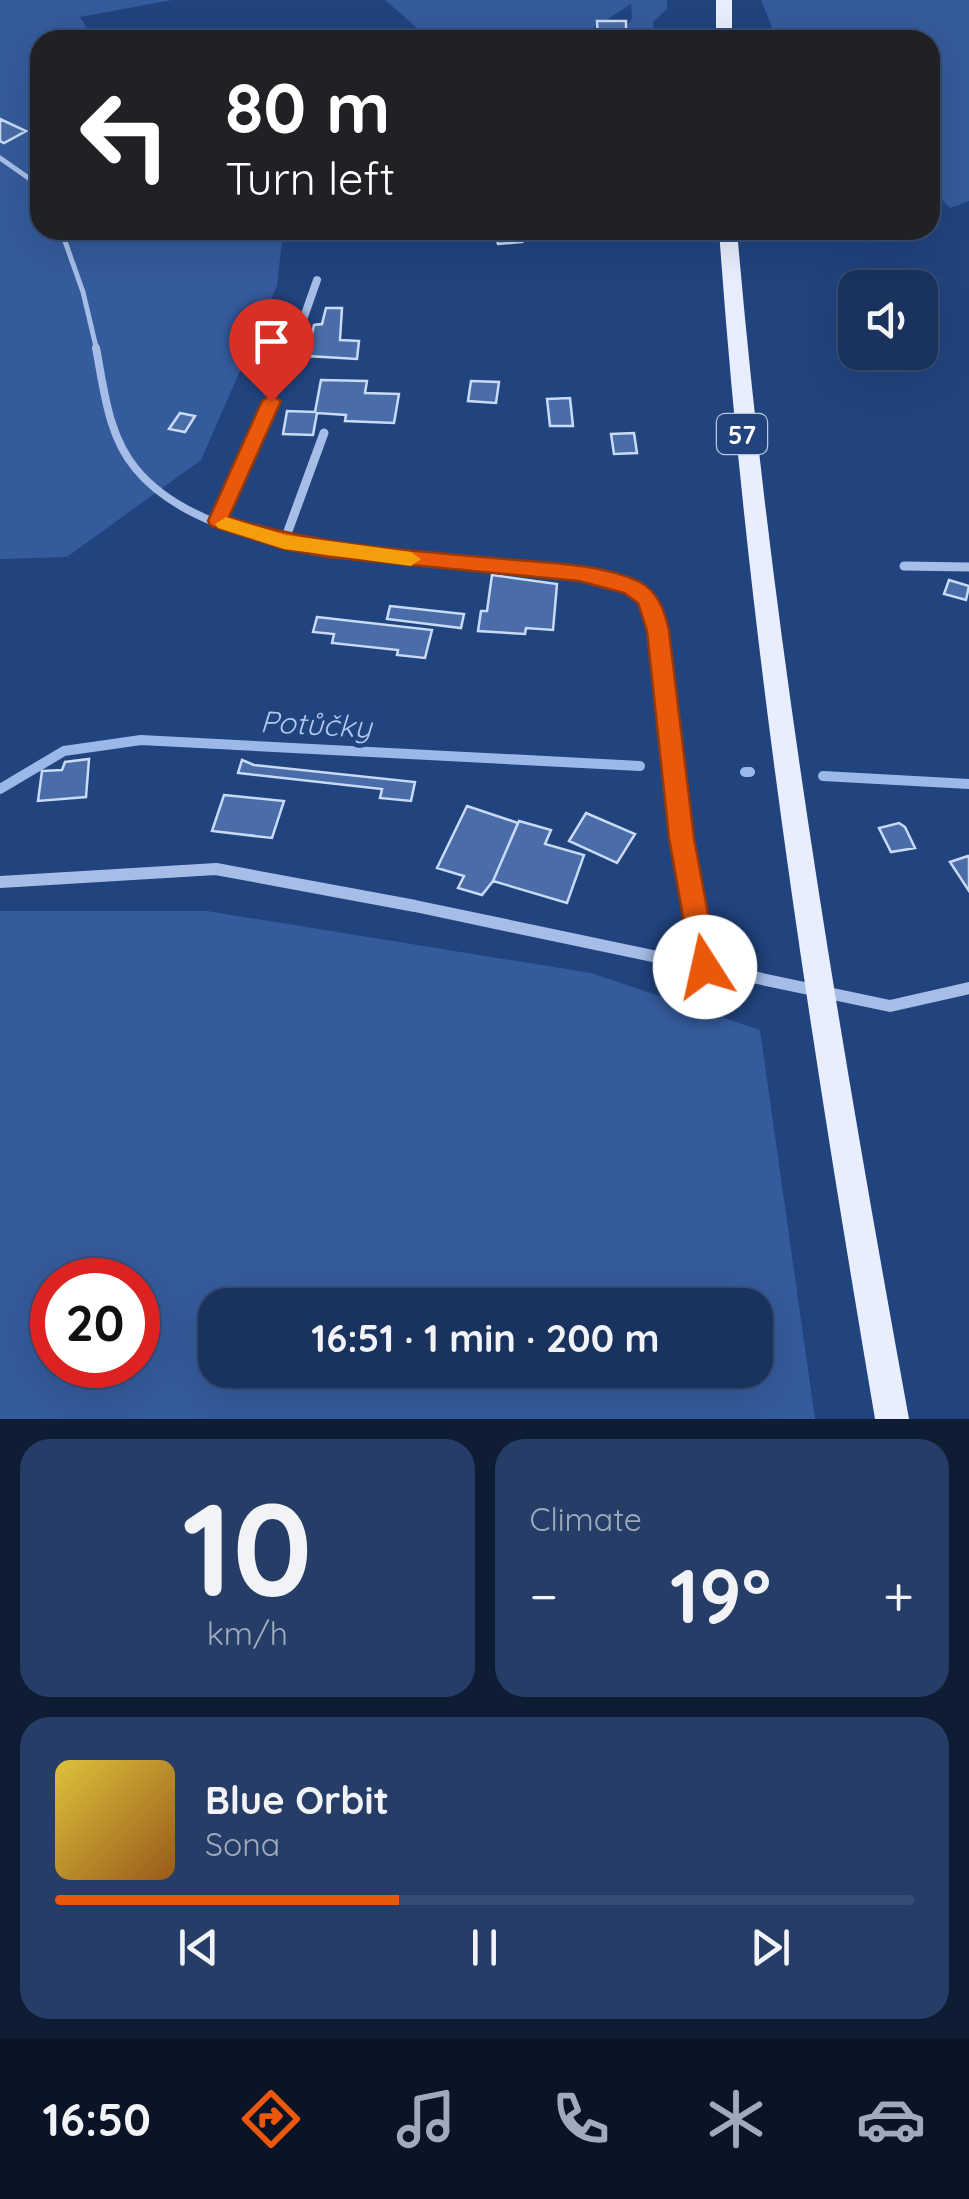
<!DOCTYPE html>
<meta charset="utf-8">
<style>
body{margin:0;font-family:Quicksand,sans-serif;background:#263e67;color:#f1f3f6;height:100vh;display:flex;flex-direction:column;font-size:38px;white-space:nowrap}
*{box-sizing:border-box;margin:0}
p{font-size:32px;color:#9faabc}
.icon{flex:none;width:55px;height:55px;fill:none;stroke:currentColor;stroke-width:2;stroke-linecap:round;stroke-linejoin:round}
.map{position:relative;height:1419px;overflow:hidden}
.side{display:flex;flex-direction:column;gap:20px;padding:20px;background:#0e1c34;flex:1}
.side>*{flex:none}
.banner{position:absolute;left:30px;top:30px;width:910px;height:210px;border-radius:30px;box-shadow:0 10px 40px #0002,0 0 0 2px #374d73;background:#202124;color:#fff;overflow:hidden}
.controls{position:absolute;left:838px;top:270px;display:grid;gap:20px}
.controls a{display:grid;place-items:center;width:100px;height:100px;border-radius:20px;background:#19325e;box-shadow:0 10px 40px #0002,0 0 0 2px #374d73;font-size:50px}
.speed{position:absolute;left:30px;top:1258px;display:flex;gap:20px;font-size:50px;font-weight:700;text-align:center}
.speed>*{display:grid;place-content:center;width:130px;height:130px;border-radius:50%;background:#19325e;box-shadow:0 10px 40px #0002,0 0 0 2px #374d73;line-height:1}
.speed .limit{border:15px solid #d22;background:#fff;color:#111}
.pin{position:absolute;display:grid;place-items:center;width:85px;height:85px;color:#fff;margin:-102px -42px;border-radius:50% 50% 50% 0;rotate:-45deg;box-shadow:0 0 10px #0007}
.pin .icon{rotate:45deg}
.me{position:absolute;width:110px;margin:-55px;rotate:350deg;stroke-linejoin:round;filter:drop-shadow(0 0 8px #0008)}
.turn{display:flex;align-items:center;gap:35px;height:210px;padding:0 30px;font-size:45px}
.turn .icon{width:130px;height:130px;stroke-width:2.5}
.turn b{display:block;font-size:70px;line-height:85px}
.big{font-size:75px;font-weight:800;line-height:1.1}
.side .widget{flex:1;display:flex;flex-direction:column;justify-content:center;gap:15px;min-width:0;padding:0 35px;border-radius:30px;background:#263e67}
.side .dial{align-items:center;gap:0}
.dial b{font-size:130px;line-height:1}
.song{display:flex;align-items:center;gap:30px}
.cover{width:120px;height:120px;border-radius:15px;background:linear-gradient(135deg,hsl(50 70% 55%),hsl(30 70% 35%))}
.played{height:10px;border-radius:5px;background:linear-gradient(90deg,#ea580c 40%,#374d73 40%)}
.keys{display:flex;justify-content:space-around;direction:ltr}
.heat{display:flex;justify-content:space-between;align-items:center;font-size:55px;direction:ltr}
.side .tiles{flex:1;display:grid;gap:20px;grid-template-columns:1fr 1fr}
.widget:last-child{grid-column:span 2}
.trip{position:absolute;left:198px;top:1288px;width:575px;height:100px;border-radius:30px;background:#19325e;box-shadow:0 10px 40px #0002,0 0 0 2px #374d73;font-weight:800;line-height:100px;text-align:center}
.menu{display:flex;height:160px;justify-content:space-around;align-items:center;background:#0a1426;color:#9faabc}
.menu .icon{width:70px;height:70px}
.menu .selected{color:#ea580c}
.menu b{font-size:45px;color:#f1f3f6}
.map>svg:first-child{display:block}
</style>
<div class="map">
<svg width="969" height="1419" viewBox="0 0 969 1419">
<rect width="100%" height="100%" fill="#21437e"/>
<path fill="#345b9c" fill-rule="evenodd" d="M 0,0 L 172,0 L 80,17 L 94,40 L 40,40 L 40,230 L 283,230 L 277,286 L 201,460 L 67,557 L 0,559 Z
M 385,0 L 667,0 L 667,9 L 653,22 L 655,40 L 619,40 L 632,18 L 631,4 L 575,40 L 431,40 Z
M 761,0 L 969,0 L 969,201 L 950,208 L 930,187 L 930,40 L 777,40 Z
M 0,911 L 207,911 L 591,973 L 760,1030 L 815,1419 L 0,1419 ZM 138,1280 L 138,1365 L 52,1365 L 52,1280 ZM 755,1305 L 755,1370 L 215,1370 L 215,1305 Z"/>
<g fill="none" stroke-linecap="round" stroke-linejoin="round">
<path stroke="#9ab8e8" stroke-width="10" d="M 745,772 L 750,772
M 823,776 L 969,784
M 0,789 L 64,751 L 141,740 L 640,766"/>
</g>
<path fill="#4a6ca8" stroke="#c9daf5" stroke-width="2.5" d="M 597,21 L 626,21 L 626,38 L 598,38 Z
M 0,119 L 26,131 L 4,143 L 0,141 Z
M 495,230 L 519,230 L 522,242 L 498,244 Z
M 326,308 L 342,308 L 340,340 L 359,341 L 357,359 L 307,356 L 314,325 L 322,324 Z
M 321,380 L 367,381 L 365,393 L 399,394 L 394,423 L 345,421 L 346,415 L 317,413 L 313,435 L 283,434 L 287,411 L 315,412 Z
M 471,381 L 499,382 L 496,403 L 468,401 Z
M 570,398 L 573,426 L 550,426 L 547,399 Z
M 180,413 L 195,416 L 185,432 L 169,429 Z
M 634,433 L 637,453 L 614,454 L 611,434 Z
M 492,575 L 557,584 L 553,630 L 526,628 L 525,634 L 478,631 L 481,611 L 487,611 Z
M 949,580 L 969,586 L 966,600 L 944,594 Z
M 390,606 L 464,614 L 461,628 L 387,619 Z
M 317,617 L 432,630 L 425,658 L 397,655 L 398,650 L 332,643 L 334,634 L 313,632 Z
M 89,759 L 86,797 L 38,801 L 42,771 L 62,770 L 65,762 Z
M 242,760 L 254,765 L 415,782 L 411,801 L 380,798 L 382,789 L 238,773 Z
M 224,795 L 284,801 L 272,838 L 212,831 Z
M 467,806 L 518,823 L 493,881 L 482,895 L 458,888 L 464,876 L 437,868 Z
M 586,813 L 635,834 L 617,863 L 569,841 Z
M 519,821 L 551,830 L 545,844 L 584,855 L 567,903 L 493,881 Z
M 899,823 L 905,827 L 915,848 L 891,852 L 879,828 Z
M 968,856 L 969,857 L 969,891 L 950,862 Z"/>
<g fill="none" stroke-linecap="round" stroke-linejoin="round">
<path stroke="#a6bee7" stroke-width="5" d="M 0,158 L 40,186
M 61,230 L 83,292 L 97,351"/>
<path stroke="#a6bee7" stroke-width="8" d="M 96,348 C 104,389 108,436 136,469 C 218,569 458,560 578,572 C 617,578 650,588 658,631 L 678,812"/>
<path stroke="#a6bee7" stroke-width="9" d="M 678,809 L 705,967"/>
<path stroke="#a6bee7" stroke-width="8" d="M 292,351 L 317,280"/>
<path stroke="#a6bee7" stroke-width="9" d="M 218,521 L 293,348
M 284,542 L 324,433
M 904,566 L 969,567"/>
<path stroke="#a6bee7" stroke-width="12" d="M 0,882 L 216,869 L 415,906 L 890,1006 L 969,988"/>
<path fill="#e8eefd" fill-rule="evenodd" d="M 716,0 L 732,0 L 732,40 L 716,40 Z
M 719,230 L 737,230 C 771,630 837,1024 909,1419 L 875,1419 C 808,1024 747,630 719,230 Z"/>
</g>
<path fill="#ea580c" stroke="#983908" stroke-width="2.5" d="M 271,395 L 281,401 L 229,517 C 316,545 404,550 494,558 C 541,563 595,562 638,581 C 658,591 665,611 669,631 L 694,838 L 718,967 L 714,975 L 705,978 L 696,975 L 692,967 L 669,838 L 647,631 L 638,603 L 624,593 L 579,581 L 328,557 L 284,549 L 211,526 L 208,521 L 262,401 Z"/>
<path fill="#f59e0b" d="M 226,517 L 285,535 L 411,552 L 421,559 L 411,566 L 284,549 L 218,528 L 215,524 Z"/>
<g text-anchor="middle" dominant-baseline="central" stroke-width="9" stroke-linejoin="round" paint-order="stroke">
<rect fill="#21437e" stroke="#bcc7d8" stroke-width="2.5" x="717" y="414" width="50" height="40" rx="8"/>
<g font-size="25" font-weight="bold" fill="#fff">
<text x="742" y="434">57</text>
</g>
<g font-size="30" font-style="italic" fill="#b1c8ef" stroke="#21437e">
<text transform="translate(316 724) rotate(3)">Potůčky</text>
</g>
</g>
</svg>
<div class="controls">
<a><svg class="icon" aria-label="sound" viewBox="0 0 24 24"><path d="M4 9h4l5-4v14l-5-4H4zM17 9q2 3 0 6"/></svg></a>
</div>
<div class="speed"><div class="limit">20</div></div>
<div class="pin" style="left:271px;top:401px;background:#d93025"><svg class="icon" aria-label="arrive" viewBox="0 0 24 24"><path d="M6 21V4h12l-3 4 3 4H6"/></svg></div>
<svg class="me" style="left:705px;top:967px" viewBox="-20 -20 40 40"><circle r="19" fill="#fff"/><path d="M0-13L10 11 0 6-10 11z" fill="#ea580c"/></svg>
<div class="trip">16:51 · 1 min · 200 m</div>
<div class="banner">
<div class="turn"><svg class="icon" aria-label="left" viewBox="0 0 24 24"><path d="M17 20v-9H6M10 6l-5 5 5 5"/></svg><div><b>80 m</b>Turn left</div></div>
</div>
</div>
<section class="side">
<div class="tiles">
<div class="widget dial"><b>10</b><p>km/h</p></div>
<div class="widget"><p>Climate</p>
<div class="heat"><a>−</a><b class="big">19°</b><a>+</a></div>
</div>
<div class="widget">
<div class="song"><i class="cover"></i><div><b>Blue Orbit</b><p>Sona</p></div></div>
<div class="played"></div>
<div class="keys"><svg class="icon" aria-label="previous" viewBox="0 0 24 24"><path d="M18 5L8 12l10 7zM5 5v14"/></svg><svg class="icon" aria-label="pause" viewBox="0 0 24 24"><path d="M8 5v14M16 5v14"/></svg><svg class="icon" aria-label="next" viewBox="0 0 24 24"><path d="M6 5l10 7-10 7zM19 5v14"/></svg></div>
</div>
</div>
</section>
<nav class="menu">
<b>16:50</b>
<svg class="icon selected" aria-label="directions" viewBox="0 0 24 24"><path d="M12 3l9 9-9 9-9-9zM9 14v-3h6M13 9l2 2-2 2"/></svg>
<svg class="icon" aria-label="music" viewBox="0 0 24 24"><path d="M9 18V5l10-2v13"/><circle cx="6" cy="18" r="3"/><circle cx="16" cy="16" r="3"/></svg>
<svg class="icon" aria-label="phone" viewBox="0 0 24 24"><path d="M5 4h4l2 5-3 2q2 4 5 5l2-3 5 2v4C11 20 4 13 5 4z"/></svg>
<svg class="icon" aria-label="climate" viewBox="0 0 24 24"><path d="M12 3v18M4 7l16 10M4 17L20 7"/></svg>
<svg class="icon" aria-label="car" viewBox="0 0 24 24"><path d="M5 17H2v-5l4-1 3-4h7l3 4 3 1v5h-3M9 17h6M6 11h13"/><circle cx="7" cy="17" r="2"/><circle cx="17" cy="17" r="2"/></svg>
</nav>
